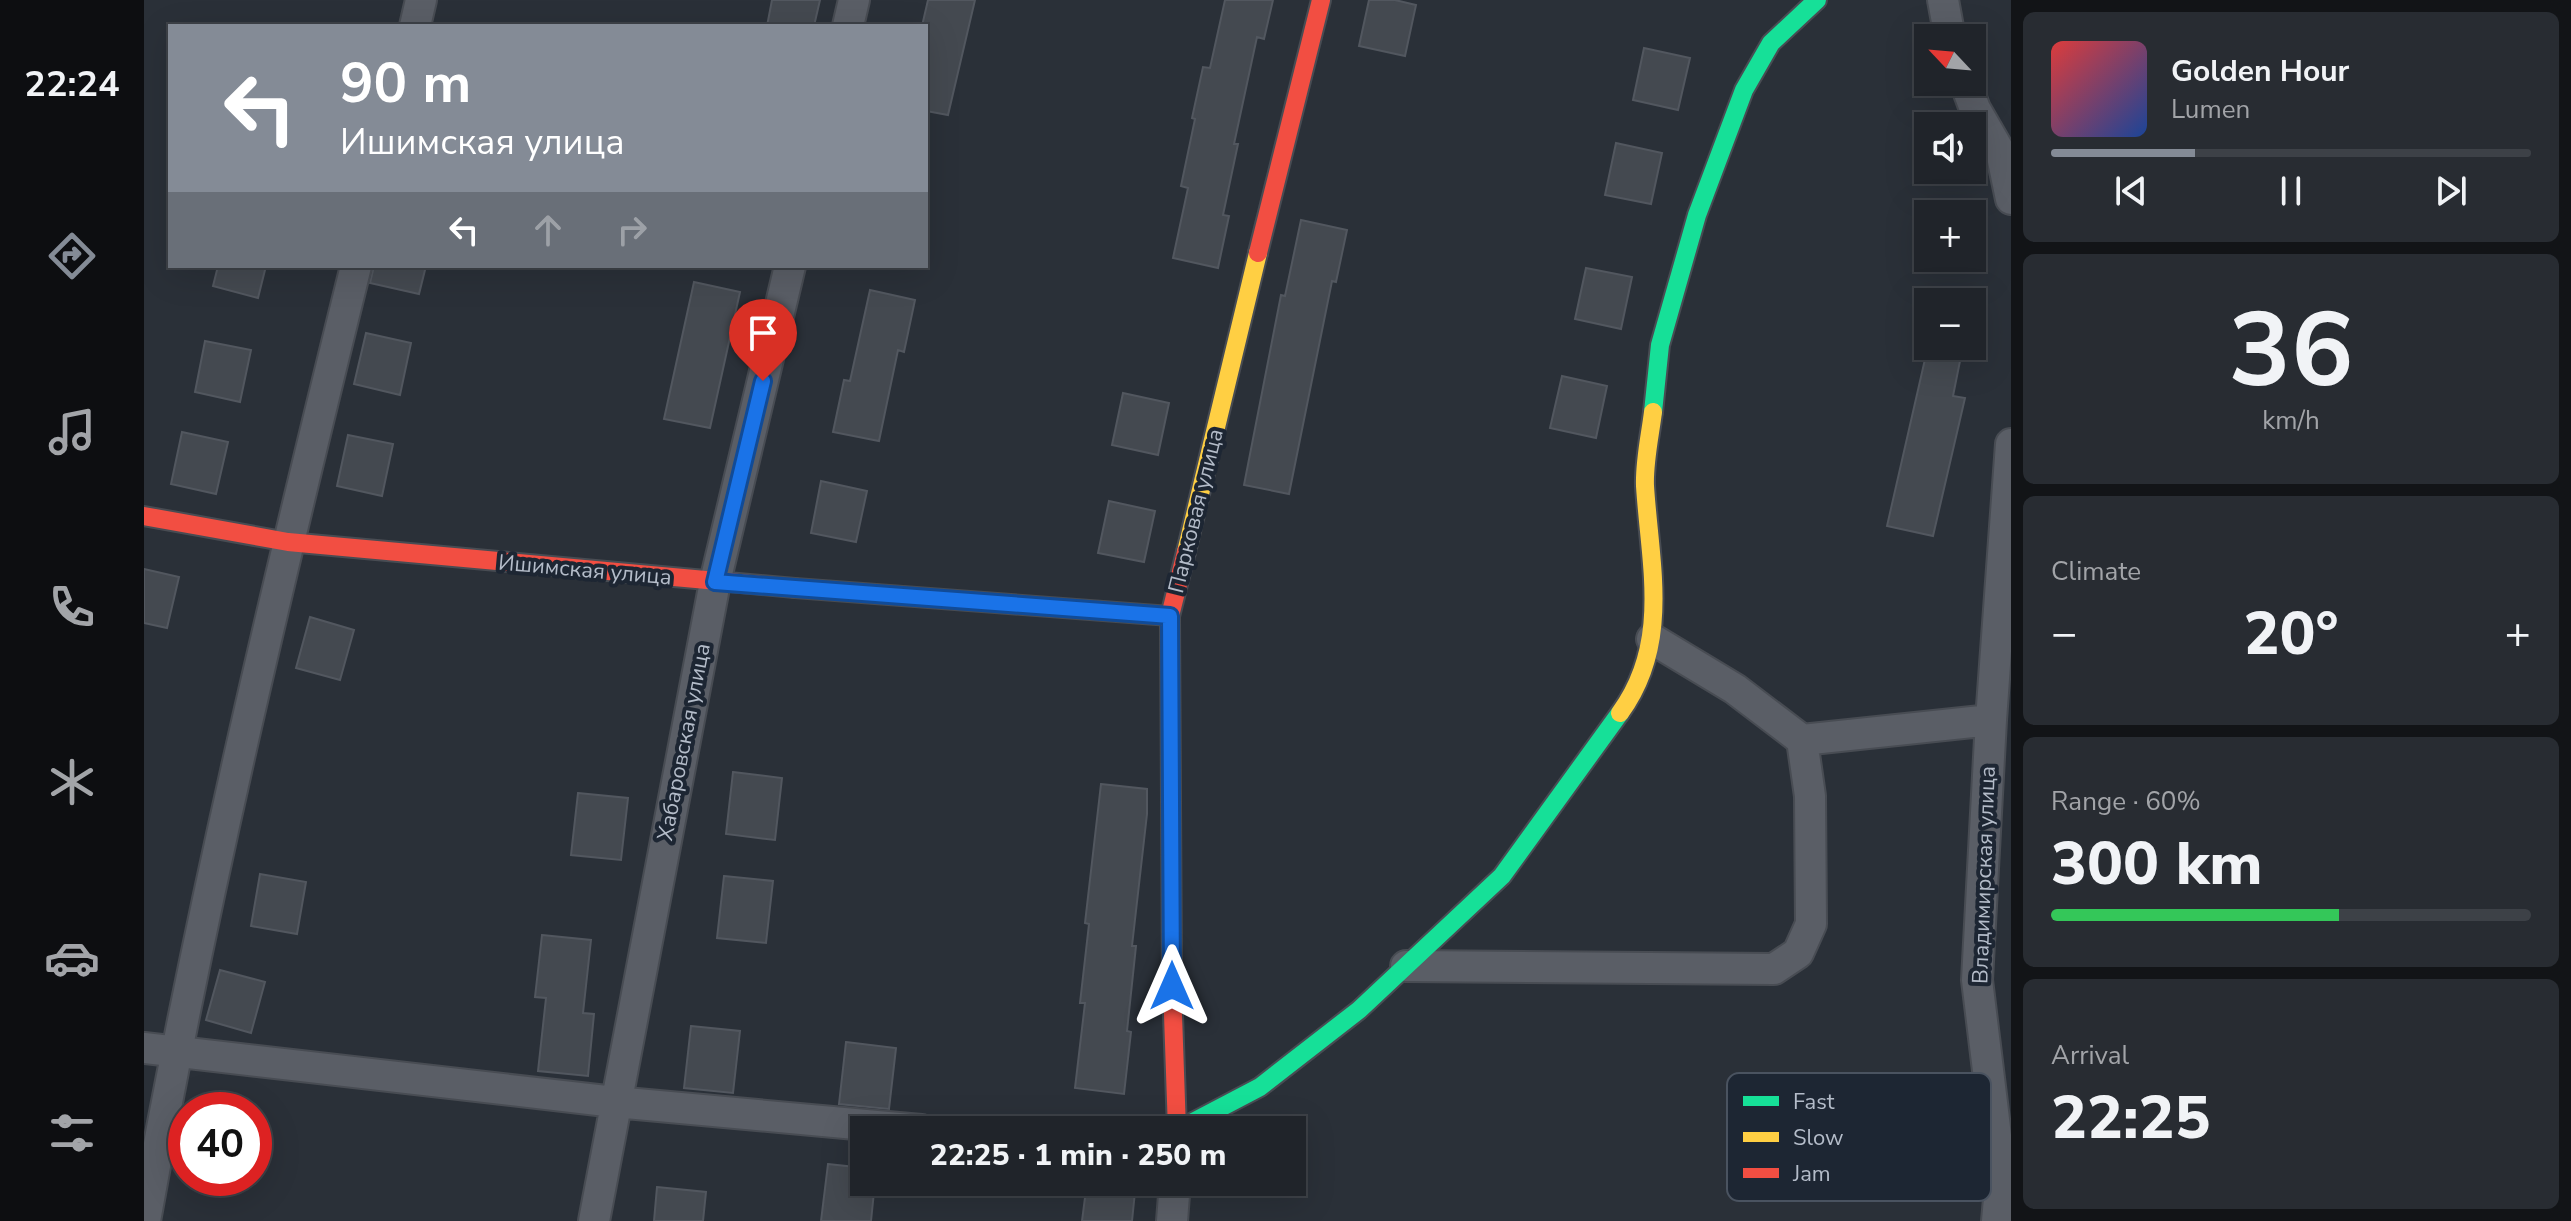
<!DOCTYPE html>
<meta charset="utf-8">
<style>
body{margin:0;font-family:"Nunito Sans",sans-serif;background:#282c32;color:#f1f3f6;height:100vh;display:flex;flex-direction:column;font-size:30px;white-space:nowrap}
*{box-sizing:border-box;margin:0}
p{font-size:26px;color:#a2a4a8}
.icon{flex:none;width:44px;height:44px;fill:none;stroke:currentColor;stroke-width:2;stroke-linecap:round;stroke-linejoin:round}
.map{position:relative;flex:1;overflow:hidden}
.drawer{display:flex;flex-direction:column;gap:12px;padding:12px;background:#121417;width:560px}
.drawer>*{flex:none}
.banner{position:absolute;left:24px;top:24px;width:760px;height:244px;border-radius:0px;box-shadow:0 8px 32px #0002,0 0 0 2px #3d4147;background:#848b96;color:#fff;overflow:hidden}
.needle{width:52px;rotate:296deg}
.controls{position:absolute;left:1770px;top:24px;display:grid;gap:16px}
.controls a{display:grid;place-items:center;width:72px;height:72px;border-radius:0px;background:#20242a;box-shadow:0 8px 32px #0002,0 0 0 2px #3d4147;font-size:40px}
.speed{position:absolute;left:24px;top:1092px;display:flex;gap:16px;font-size:40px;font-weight:700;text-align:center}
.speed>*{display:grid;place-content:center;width:104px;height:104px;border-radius:50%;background:#20242a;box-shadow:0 8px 32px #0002,0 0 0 2px #3d4147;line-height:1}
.speed .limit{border:12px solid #d22;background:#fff;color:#111}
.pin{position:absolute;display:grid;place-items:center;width:68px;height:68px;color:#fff;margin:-82px -34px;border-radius:50% 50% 50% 0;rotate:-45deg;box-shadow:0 0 8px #0007}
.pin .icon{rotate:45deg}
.me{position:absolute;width:88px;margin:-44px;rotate:0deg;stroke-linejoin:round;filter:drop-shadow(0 0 6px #0008)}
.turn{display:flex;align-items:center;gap:28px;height:168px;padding:0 40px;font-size:36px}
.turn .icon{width:104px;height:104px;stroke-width:2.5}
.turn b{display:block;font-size:56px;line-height:68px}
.lanes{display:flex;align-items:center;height:76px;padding:0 40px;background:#0003;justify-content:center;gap:40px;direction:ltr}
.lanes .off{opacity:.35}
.big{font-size:60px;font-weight:800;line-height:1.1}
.drawer .tile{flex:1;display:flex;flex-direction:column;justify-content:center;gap:12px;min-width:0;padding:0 28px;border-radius:12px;background:#282c32}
.drawer .dial{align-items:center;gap:0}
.dial b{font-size:104px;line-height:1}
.song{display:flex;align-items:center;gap:24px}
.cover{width:96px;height:96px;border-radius:12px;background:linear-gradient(135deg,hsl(0 70% 55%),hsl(220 70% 35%))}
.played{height:8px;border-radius:4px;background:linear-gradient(90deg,#848b96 30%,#3d4147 30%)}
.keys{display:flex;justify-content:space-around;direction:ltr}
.heat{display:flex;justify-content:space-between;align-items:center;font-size:44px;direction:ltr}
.charge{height:12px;border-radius:6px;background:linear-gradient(90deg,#34c759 60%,#3d4147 0)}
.trip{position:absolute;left:706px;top:1116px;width:456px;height:80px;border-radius:0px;background:#20242a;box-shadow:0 8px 32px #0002,0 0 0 2px #3d4147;font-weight:800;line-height:80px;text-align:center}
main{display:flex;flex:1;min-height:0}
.menu{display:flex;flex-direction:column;width:144px;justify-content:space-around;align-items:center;background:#0d0e11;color:#a2a4a8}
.menu .icon{width:56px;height:56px}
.menu .active{color:#848b96}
.menu b{font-size:36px;color:#f1f3f6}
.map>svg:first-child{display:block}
</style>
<main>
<nav class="menu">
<b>22:24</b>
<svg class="icon active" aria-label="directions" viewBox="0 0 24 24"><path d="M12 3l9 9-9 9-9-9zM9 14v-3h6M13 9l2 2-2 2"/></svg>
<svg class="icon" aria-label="music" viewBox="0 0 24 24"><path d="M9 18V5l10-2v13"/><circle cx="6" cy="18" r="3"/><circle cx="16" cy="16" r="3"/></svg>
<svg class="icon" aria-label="phone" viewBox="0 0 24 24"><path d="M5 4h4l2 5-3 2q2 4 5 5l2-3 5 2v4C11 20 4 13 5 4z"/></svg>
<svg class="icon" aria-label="climate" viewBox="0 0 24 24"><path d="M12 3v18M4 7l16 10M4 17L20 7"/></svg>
<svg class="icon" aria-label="car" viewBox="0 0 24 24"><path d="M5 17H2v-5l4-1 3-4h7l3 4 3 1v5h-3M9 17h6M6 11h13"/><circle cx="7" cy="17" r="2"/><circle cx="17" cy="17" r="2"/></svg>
<svg class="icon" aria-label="filters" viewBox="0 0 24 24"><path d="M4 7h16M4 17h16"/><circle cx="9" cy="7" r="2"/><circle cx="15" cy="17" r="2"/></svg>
</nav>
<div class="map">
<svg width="1867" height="1221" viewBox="0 0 1867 1221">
<rect width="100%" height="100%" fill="#2a3038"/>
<path fill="#444950" stroke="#52575f" stroke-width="2" d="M 628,0 L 676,0 L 670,26 L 623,26 Z
M 784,0 L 831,0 L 804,115 L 782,111 L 782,26 L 778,26 Z
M 1081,0 L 1129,0 L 1120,39 L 1113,37 L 1090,144 L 1094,144 L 1079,215 L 1085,216 L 1074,268 L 1029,258 L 1044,188 L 1037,186 L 1051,119 L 1048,118 L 1059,67 L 1066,68 Z
M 1225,0 L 1251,0 L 1272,5 L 1261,56 L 1215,46 Z
M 1500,48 L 1546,58 L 1534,110 L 1489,100 Z
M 1472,143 L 1518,153 L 1507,204 L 1461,195 Z
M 1157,220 L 1203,230 L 1192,282 L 1188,281 L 1145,494 L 1100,485 L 1137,295 L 1141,296 Z
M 74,266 L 122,266 L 114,298 L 69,286 Z
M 230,266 L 282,266 L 275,294 L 226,283 Z
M 1442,268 L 1488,277 L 1477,329 L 1431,319 Z
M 550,282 L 596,292 L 566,428 L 520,419 Z
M 726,290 L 771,300 L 760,352 L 754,350 L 735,441 L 689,432 L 700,380 L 706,381 Z
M 222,333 L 267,343 L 256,395 L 210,384 Z
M 61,341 L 107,350 L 96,402 L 51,392 Z
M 1784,346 L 1819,346 L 1809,396 L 1821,398 L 1789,536 L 1743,526 Z
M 1418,376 L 1463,386 L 1452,438 L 1406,428 Z
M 979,393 L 1025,403 L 1014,455 L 968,445 Z
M 38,432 L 84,442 L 72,494 L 27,484 Z
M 204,435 L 249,444 L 238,496 L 193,486 Z
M 677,481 L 723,491 L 712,542 L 667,533 Z
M 965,501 L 1011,511 L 1000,562 L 954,553 Z
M 0,569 L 35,577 L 23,628 L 0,623 Z
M 166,617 L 210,630 L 196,680 L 152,668 Z
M 589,772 L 638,778 L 631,840 L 582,834 Z
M 957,784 L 1003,789 L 1003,814 L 988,946 L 992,946 L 983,1031 L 987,1032 L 980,1094 L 931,1088 L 941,1003 L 936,1003 L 945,924 L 941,923 Z
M 434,793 L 484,798 L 477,860 L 427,855 Z
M 116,874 L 162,882 L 153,934 L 107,926 Z
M 580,876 L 629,881 L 622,943 L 573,938 Z
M 398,935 L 447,940 L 439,1013 L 450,1014 L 444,1076 L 394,1071 L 402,998 L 391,997 Z
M 76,970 L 121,982 L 107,1033 L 62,1020 Z
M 547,1026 L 596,1031 L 589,1093 L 540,1088 Z
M 702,1042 L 752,1048 L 745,1109 L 695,1104 Z
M 684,1164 L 720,1168 L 720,1182 L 731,1182 L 727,1221 L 677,1221 Z
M 943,1182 L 992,1182 L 988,1221 L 938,1221 Z
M 513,1187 L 562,1192 L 559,1221 L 510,1221 Z"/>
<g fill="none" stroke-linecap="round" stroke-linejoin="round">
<defs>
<path id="street" d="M 1799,0 L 1806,38
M 271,26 L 277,0
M 704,26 L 710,0
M 1821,82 L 1831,109 L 1858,156 L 1867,199
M 1508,639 L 1591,689 L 1658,740 L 1847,720 L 1867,444
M 1847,720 L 1833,980 L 1857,1177 L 1853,1221
M 1262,966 L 1630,969 L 1654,953 L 1667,924 L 1666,796 L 1658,740
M 0,1048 L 471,1102 L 777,1130
M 1,1221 C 58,900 134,582 212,266
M 450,1221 L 571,582 L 646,266
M 1028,1221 L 1031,1182"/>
<path id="fast" d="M 1509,412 L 1516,345 L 1553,215 L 1600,90 L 1627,43 L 1673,0
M 1034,1130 L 1116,1087 L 1215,1010 L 1358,876 L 1476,713"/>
<path id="slow" d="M 1042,552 L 1114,253
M 651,588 L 1026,616
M 1476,713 C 1527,643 1506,565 1501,486 C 1500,462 1506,436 1509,412"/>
<path id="jam" d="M 1114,253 L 1177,0
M 0,516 L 144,542 L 651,588
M 1033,1130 L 1028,986 L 1026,616 L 1042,552"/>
</defs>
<use href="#street" stroke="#484c53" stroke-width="34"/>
<use href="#fast" stroke="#484c53" stroke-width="22"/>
<use href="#slow" stroke="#484c53" stroke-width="22"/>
<use href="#jam" stroke="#484c53" stroke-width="22"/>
<use href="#street" stroke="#5a5e66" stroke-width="30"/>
<use href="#fast" stroke="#16e098" stroke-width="18"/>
<use href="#slow" stroke="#ffcf43" stroke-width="18"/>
<use href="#jam" stroke="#f24e42" stroke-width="18"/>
</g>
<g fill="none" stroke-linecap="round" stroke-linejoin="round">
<defs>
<path id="route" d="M 619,381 L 571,582 L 1026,616 L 1028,986"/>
</defs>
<use href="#route" stroke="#114b97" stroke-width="20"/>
<use href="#route" stroke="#1a73e8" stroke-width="14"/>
</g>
<g text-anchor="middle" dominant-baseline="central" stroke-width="8" stroke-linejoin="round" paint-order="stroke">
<g font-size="22" fill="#b4bcc9" stroke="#1d2633">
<text transform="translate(1052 511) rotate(-76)">Парковая улица</text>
<text transform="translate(441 570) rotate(5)">Ишимская улица</text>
<text transform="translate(540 742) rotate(-79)">Хабаровская улица</text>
<text transform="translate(1840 875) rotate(-88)">Владимирская улица</text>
</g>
</g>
<rect x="1583" y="1073" width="264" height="128" rx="12" fill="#1d2633" stroke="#4a5360" stroke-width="2"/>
<rect x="1599" y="1096" width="36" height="10" fill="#16e098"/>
<rect x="1599" y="1132" width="36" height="10" fill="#ffcf43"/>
<rect x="1599" y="1168" width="36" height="10" fill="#f24e42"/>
<g font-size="22" fill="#b4bcc9">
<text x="1649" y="1109">Fast</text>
<text x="1649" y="1145">Slow</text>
<text x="1649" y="1181">Jam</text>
</g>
</svg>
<div class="controls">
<a><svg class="needle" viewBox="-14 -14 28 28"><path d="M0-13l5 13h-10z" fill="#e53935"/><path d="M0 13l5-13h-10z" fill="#a2a4a8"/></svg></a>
<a><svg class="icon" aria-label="sound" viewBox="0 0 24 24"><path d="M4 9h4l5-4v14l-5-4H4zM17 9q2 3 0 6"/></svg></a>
<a>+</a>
<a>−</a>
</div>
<div class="speed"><div class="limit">40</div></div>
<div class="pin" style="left:619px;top:381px;background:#d93025"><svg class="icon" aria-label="arrive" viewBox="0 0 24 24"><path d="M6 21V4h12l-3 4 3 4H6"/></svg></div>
<svg class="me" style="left:1028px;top:986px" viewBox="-20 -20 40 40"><path d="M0-17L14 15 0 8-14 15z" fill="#1a73e8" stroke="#fff" stroke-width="4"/></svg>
<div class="trip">22:25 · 1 min · 250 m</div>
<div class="banner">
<div class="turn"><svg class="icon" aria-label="left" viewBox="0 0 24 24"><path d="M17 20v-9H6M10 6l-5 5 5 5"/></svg><div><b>90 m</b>Ишимская улица</div></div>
<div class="lanes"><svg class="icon" aria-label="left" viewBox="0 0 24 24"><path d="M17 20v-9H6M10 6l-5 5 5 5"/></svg><svg class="icon off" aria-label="ahead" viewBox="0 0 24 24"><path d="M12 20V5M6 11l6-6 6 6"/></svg><svg class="icon off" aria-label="right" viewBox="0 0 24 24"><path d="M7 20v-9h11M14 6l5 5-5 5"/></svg></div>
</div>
</div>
<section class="drawer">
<div class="tile">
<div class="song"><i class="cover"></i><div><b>Golden Hour</b><p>Lumen</p></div></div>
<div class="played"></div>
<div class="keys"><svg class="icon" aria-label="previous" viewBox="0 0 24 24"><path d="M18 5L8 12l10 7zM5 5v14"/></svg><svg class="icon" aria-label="pause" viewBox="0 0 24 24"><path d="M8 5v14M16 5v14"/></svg><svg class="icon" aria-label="next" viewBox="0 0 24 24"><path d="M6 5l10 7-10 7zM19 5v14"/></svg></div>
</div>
<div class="tile dial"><b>36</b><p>km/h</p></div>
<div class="tile"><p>Climate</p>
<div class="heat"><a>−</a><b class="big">20°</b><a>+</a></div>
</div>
<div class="tile"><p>Range · 60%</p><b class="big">300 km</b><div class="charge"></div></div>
<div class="tile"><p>Arrival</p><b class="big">22:25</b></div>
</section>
</main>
